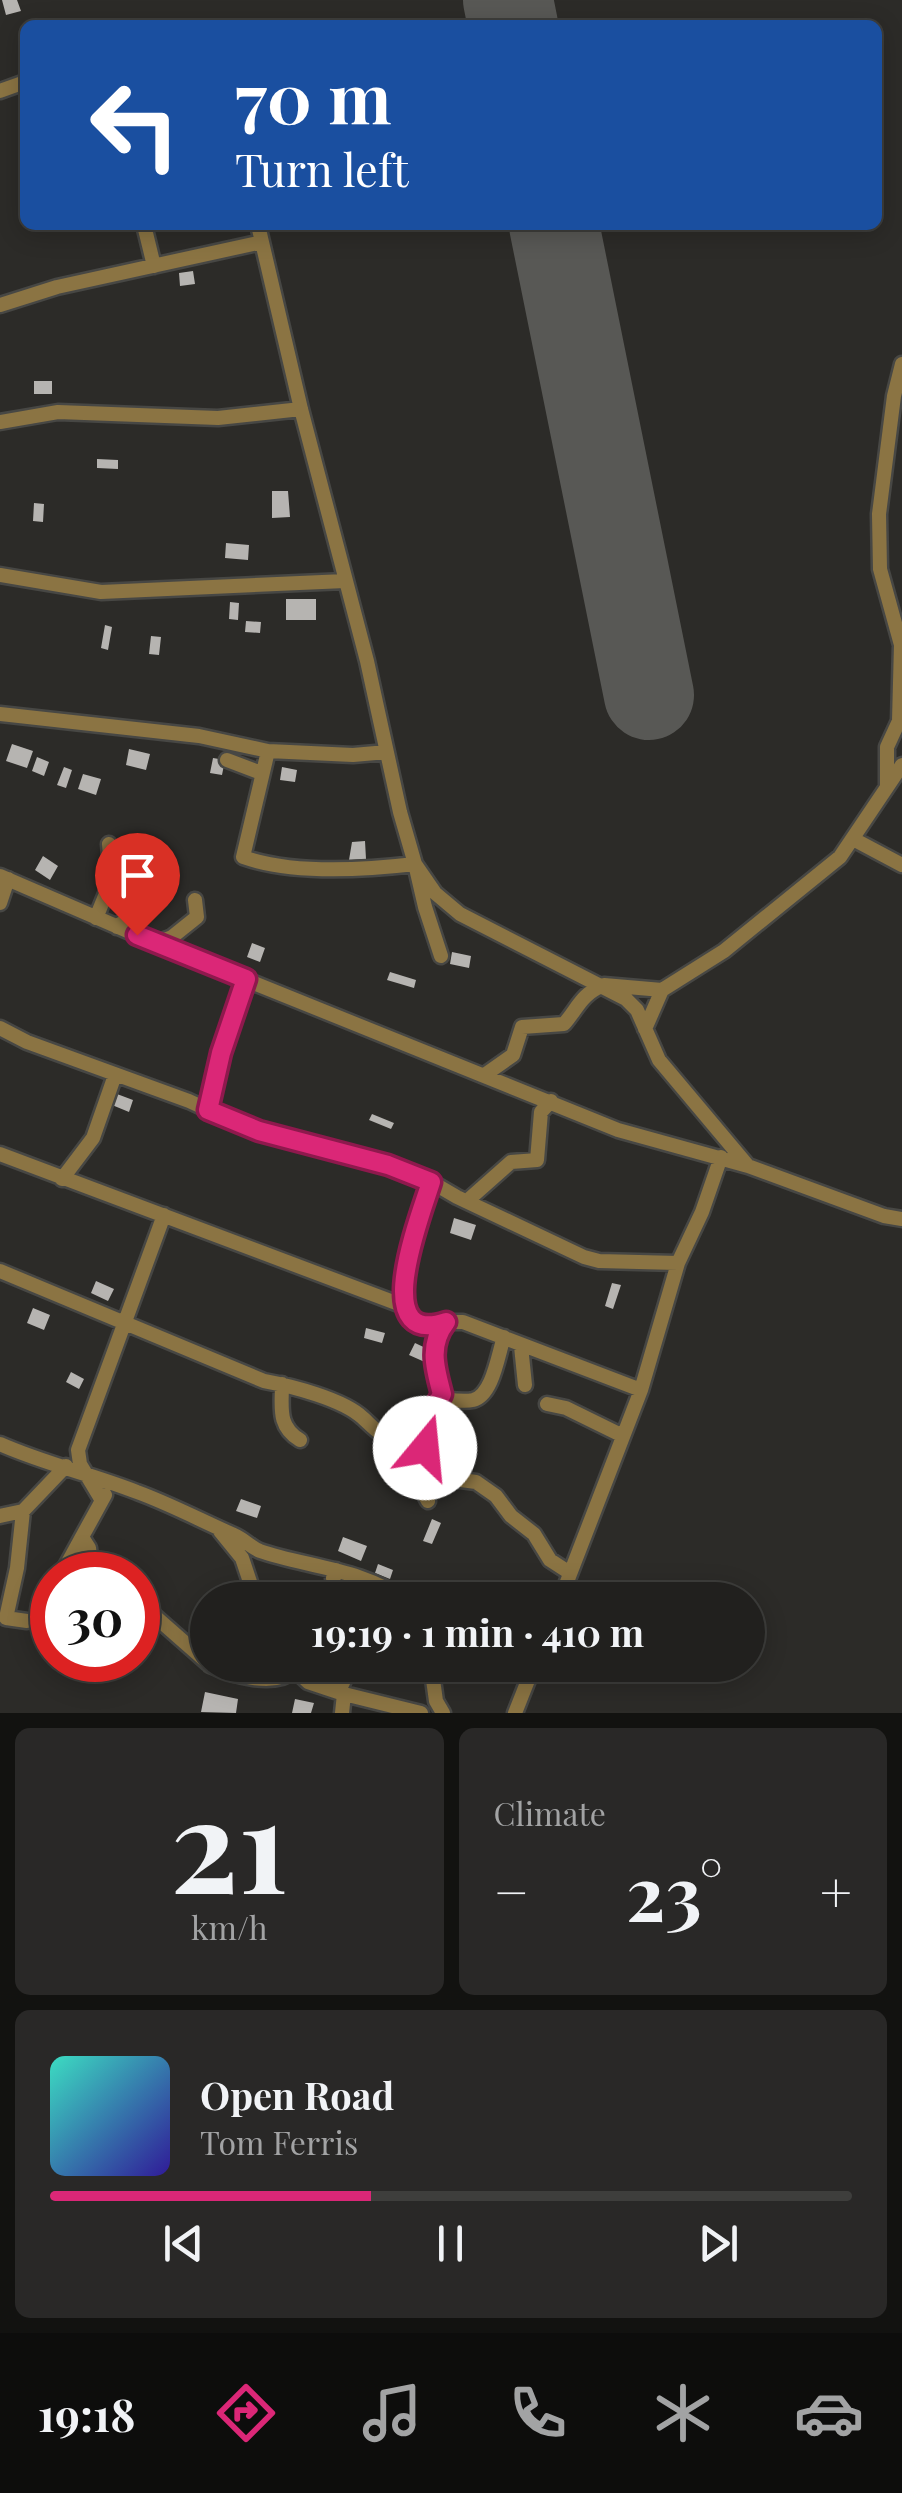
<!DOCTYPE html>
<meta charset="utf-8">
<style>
body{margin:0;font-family:"Playfair Display",serif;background:#292827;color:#f1f3f6;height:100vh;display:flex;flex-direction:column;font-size:38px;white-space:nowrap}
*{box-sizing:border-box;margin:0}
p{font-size:32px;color:#a2a3a4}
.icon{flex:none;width:55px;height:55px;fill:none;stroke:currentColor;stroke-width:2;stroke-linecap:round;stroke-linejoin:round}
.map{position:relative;height:1713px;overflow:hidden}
.sheet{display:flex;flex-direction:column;gap:15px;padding:15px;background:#121210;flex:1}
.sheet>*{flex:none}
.banner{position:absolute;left:20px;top:20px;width:862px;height:210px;border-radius:15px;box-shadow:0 5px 25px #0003,0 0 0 2px #3e3e3c;background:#1a4fa0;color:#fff;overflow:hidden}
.speed{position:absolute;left:30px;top:1552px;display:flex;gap:20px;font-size:50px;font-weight:700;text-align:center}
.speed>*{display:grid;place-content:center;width:130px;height:130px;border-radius:50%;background:#21201e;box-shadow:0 5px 25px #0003,0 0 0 2px #3e3e3c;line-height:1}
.speed .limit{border:15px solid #d22;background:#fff;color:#111}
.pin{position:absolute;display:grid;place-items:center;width:85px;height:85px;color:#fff;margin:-102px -42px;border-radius:50% 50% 50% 0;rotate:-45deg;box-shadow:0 0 10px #0007}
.pin .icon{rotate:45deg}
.me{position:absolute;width:110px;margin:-55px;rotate:17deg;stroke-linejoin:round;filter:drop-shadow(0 0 8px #0008)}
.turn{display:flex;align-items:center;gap:35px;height:210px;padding:0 50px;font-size:45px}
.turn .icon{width:130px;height:130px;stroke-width:2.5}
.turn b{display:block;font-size:70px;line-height:85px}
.big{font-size:75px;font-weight:700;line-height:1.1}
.sheet .card{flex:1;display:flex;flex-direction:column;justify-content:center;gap:15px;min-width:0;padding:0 35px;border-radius:15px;background:#292827}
.sheet .dial{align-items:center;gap:0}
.dial b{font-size:130px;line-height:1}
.song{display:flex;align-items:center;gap:30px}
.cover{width:120px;height:120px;border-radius:15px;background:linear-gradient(135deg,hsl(170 70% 55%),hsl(250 70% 35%))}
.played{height:10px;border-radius:5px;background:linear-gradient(90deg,#db2777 40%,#3e3e3c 40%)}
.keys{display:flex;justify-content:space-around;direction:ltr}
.heat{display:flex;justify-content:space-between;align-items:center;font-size:55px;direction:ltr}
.sheet .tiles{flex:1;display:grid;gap:15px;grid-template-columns:1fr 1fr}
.card:last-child{grid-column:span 2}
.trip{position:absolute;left:190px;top:1582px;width:575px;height:100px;border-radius:50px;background:#21201e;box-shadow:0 5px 25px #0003,0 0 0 2px #3e3e3c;font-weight:700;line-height:100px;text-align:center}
.tab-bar{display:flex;height:160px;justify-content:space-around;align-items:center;background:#0d0d0c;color:#a2a3a4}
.tab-bar .icon{width:70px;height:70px}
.tab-bar .on{color:#db2777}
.tab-bar b{font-size:45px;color:#f1f3f6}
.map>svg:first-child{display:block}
</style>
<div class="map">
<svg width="902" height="1713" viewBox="0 0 902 1713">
<rect width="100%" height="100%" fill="#2c2b28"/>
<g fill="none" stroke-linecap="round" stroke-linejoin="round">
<path stroke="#585855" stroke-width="90" d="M 508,0 L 513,25
M 554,225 L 649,695"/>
</g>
<path fill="#b6b4b1" d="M 2,0 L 17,0 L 21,11 L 6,15 Z
M 193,271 L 195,284 L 180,286 L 179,273 Z
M 34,381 L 52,381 L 52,394 L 34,394 Z
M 97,459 L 118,460 L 118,469 L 97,468 Z
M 272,491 L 288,491 L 290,517 L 272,518 Z
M 34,503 L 44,504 L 43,522 L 33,521 Z
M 226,543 L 249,545 L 248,560 L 225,558 Z
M 286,599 L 316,599 L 316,620 L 286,620 Z
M 230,602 L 239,603 L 238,620 L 229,619 Z
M 246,621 L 261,622 L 260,633 L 245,632 Z
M 105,625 L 112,627 L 108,650 L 101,648 Z
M 151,636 L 161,637 L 159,655 L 149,654 Z
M 12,744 L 33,751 L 27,768 L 6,761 Z
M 129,749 L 150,754 L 146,770 L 126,765 Z
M 37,757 L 49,762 L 44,776 L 32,771 Z
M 213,758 L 225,760 L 222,775 L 210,773 Z
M 64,767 L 72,770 L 66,788 L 57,785 Z
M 282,767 L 297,770 L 295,782 L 280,780 Z
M 83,774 L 101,779 L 96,795 L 78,789 Z
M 365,841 L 366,859 L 349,860 L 352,842 Z
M 43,856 L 58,866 L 50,880 L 35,870 Z
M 252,943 L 265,948 L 260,962 L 247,957 Z
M 452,952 L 471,956 L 469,968 L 450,964 Z
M 390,972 L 416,980 L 414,988 L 387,980 Z
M 117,1094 L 133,1100 L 129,1112 L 112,1105 Z
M 372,1114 L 394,1123 L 391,1129 L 369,1120 Z
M 454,1218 L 476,1225 L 471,1240 L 450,1233 Z
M 96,1281 L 114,1289 L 108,1301 L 91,1293 Z
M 612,1283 L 621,1285 L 613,1309 L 605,1306 Z
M 33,1308 L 50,1315 L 44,1330 L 27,1323 Z
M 366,1328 L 385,1333 L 382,1343 L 364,1338 Z
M 415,1343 L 432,1351 L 427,1363 L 409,1355 Z
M 71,1372 L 84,1379 L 79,1389 L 66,1382 Z
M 241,1499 L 261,1506 L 257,1518 L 236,1511 Z
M 432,1519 L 441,1523 L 432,1544 L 423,1541 Z
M 343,1537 L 367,1546 L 361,1561 L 338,1551 Z
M 378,1564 L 393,1570 L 390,1579 L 375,1573 Z
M 205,1692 L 238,1699 L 236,1713 L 201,1712 Z
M 295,1699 L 314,1703 L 311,1713 L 292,1713 Z"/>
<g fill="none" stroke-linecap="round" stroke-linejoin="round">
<defs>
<path id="minor" d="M 0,91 L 25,82
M 144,225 L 154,266
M 258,225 L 301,409 L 367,661 L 400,812 L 415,864 L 435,893 L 460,914 L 626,999 L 637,1010 L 659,1060 L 748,1166
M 0,305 L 57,287 L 262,242
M 0,422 L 58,412 L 218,418 L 301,409
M 0,575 L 101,592 L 345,581
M 0,714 L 199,736 L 268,751 L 353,755 L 387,752
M 268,751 L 243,857 C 291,874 364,870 415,864 L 425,907 L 441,956
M 227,760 L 261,773
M 887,785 L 887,747 L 899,721 L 901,645 L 880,569 L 879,514 L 894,396 L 902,364
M 855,840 L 902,865
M 0,876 L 167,948 L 618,1130 L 748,1166 L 884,1216 L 902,1219
M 0,903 L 8,879
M 96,918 L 112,879 L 109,844
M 117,927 L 156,894
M 157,943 L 172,937 L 197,917 L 195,900
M 0,1028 L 27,1042 L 189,1101 L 243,1126 L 421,1176 L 457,1197 L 584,1257 L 599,1261 L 678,1263
M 645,1029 L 662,990
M 486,1074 L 513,1055 L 522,1027 L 564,1024 C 578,1008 581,994 604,985 L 662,990 L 724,951 L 840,857 L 902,765
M 208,1109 L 221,1053 L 246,979
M 0,1154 L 404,1306
M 62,1179 L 93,1138 L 115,1075
M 467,1201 L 511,1162 L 537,1160 L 541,1112 L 551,1101
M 0,1271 L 264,1381 C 291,1386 343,1399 363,1418 C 373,1427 380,1436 395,1440 C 404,1443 416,1436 426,1434
M 446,1322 L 463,1322 L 641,1390
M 521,1346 L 525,1385
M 282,1384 C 282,1407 277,1426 300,1440
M 441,1399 C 451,1400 464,1402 473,1400 C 493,1395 498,1354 504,1337
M 547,1404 L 566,1408 L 621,1435
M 401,1442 L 407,1452 L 435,1472 L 446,1478 L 476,1482 L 496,1496 L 511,1516 L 534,1534 L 550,1560 L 570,1573
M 0,1444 C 45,1464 91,1474 137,1492 C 170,1504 202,1521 234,1535 C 244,1539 250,1547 260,1551 C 302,1566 368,1570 403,1600
M 101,1499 L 80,1464 L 78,1450 L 164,1215
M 428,1501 L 418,1483 L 419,1476 L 427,1423 L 441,1399 L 434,1349 L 437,1334 L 446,1322 C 367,1348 422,1212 431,1182
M 23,1511 L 17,1568 L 6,1618 L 27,1621
M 0,1516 L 23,1511 L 66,1466
M 220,1531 L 242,1558 L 256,1600
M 82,1537 L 89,1548 L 92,1575
M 93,1562 L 111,1575
M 336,1570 L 333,1578 L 339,1600
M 61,1575 L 105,1495
M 138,1597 L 150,1612 L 208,1663
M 50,1600 L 52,1592
M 348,1600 L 368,1583
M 560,1600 L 641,1390 L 678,1263 L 702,1212 L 721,1157
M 210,1665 C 233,1675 274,1688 295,1670
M 290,1665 L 308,1682 L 344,1694 L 342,1713
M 323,1665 L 324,1676 L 331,1689
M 431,1665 L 436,1701 L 443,1713
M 339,1691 L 351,1665
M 344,1694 L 421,1713
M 515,1713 L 534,1665"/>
</defs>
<use href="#minor" stroke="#474744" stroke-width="19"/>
<use href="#minor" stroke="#8b7443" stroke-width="14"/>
</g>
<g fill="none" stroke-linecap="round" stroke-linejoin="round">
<defs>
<path id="route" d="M 137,935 L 246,979 L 221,1053 L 208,1110 L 259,1131 L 388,1165 L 431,1182 C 422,1212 367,1348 446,1322 C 428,1345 435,1368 442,1394 L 427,1422 L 425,1448"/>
</defs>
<use href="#route" stroke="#8e194d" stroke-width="25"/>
<use href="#route" stroke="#db2777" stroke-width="18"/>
</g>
</svg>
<div class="speed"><div class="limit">30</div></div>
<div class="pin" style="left:137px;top:935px;background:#d93025"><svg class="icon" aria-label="arrive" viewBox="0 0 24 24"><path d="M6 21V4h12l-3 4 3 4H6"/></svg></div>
<svg class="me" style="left:425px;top:1448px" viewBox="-20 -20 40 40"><circle r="19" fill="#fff"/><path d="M0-13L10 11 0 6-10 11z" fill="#db2777"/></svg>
<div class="trip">19:19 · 1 min · 410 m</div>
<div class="banner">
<div class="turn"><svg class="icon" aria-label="left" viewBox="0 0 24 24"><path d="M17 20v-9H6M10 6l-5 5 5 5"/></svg><div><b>70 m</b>Turn left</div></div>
</div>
</div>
<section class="sheet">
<div class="tiles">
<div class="card dial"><b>21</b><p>km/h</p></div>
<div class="card"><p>Climate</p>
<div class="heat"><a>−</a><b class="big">23°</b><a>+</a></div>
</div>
<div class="card">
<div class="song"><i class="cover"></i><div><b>Open Road</b><p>Tom Ferris</p></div></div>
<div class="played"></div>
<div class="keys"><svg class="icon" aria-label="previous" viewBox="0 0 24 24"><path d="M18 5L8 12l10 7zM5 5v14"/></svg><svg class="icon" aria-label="pause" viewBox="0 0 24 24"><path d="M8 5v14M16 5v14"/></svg><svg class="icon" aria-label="next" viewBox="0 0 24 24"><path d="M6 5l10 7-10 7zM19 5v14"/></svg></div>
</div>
</div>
</section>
<nav class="tab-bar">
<b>19:18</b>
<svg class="icon on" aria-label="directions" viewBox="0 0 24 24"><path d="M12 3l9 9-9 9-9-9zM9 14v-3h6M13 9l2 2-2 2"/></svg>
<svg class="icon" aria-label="music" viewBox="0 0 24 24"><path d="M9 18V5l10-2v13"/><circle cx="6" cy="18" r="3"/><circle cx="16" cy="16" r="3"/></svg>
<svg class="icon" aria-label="phone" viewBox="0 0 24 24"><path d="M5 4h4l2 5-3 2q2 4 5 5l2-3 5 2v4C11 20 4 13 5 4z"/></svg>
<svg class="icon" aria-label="climate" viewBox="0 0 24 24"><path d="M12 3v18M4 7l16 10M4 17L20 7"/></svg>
<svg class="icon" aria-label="car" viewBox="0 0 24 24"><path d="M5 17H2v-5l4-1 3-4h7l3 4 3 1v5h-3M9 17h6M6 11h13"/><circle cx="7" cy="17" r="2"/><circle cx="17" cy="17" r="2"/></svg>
</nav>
